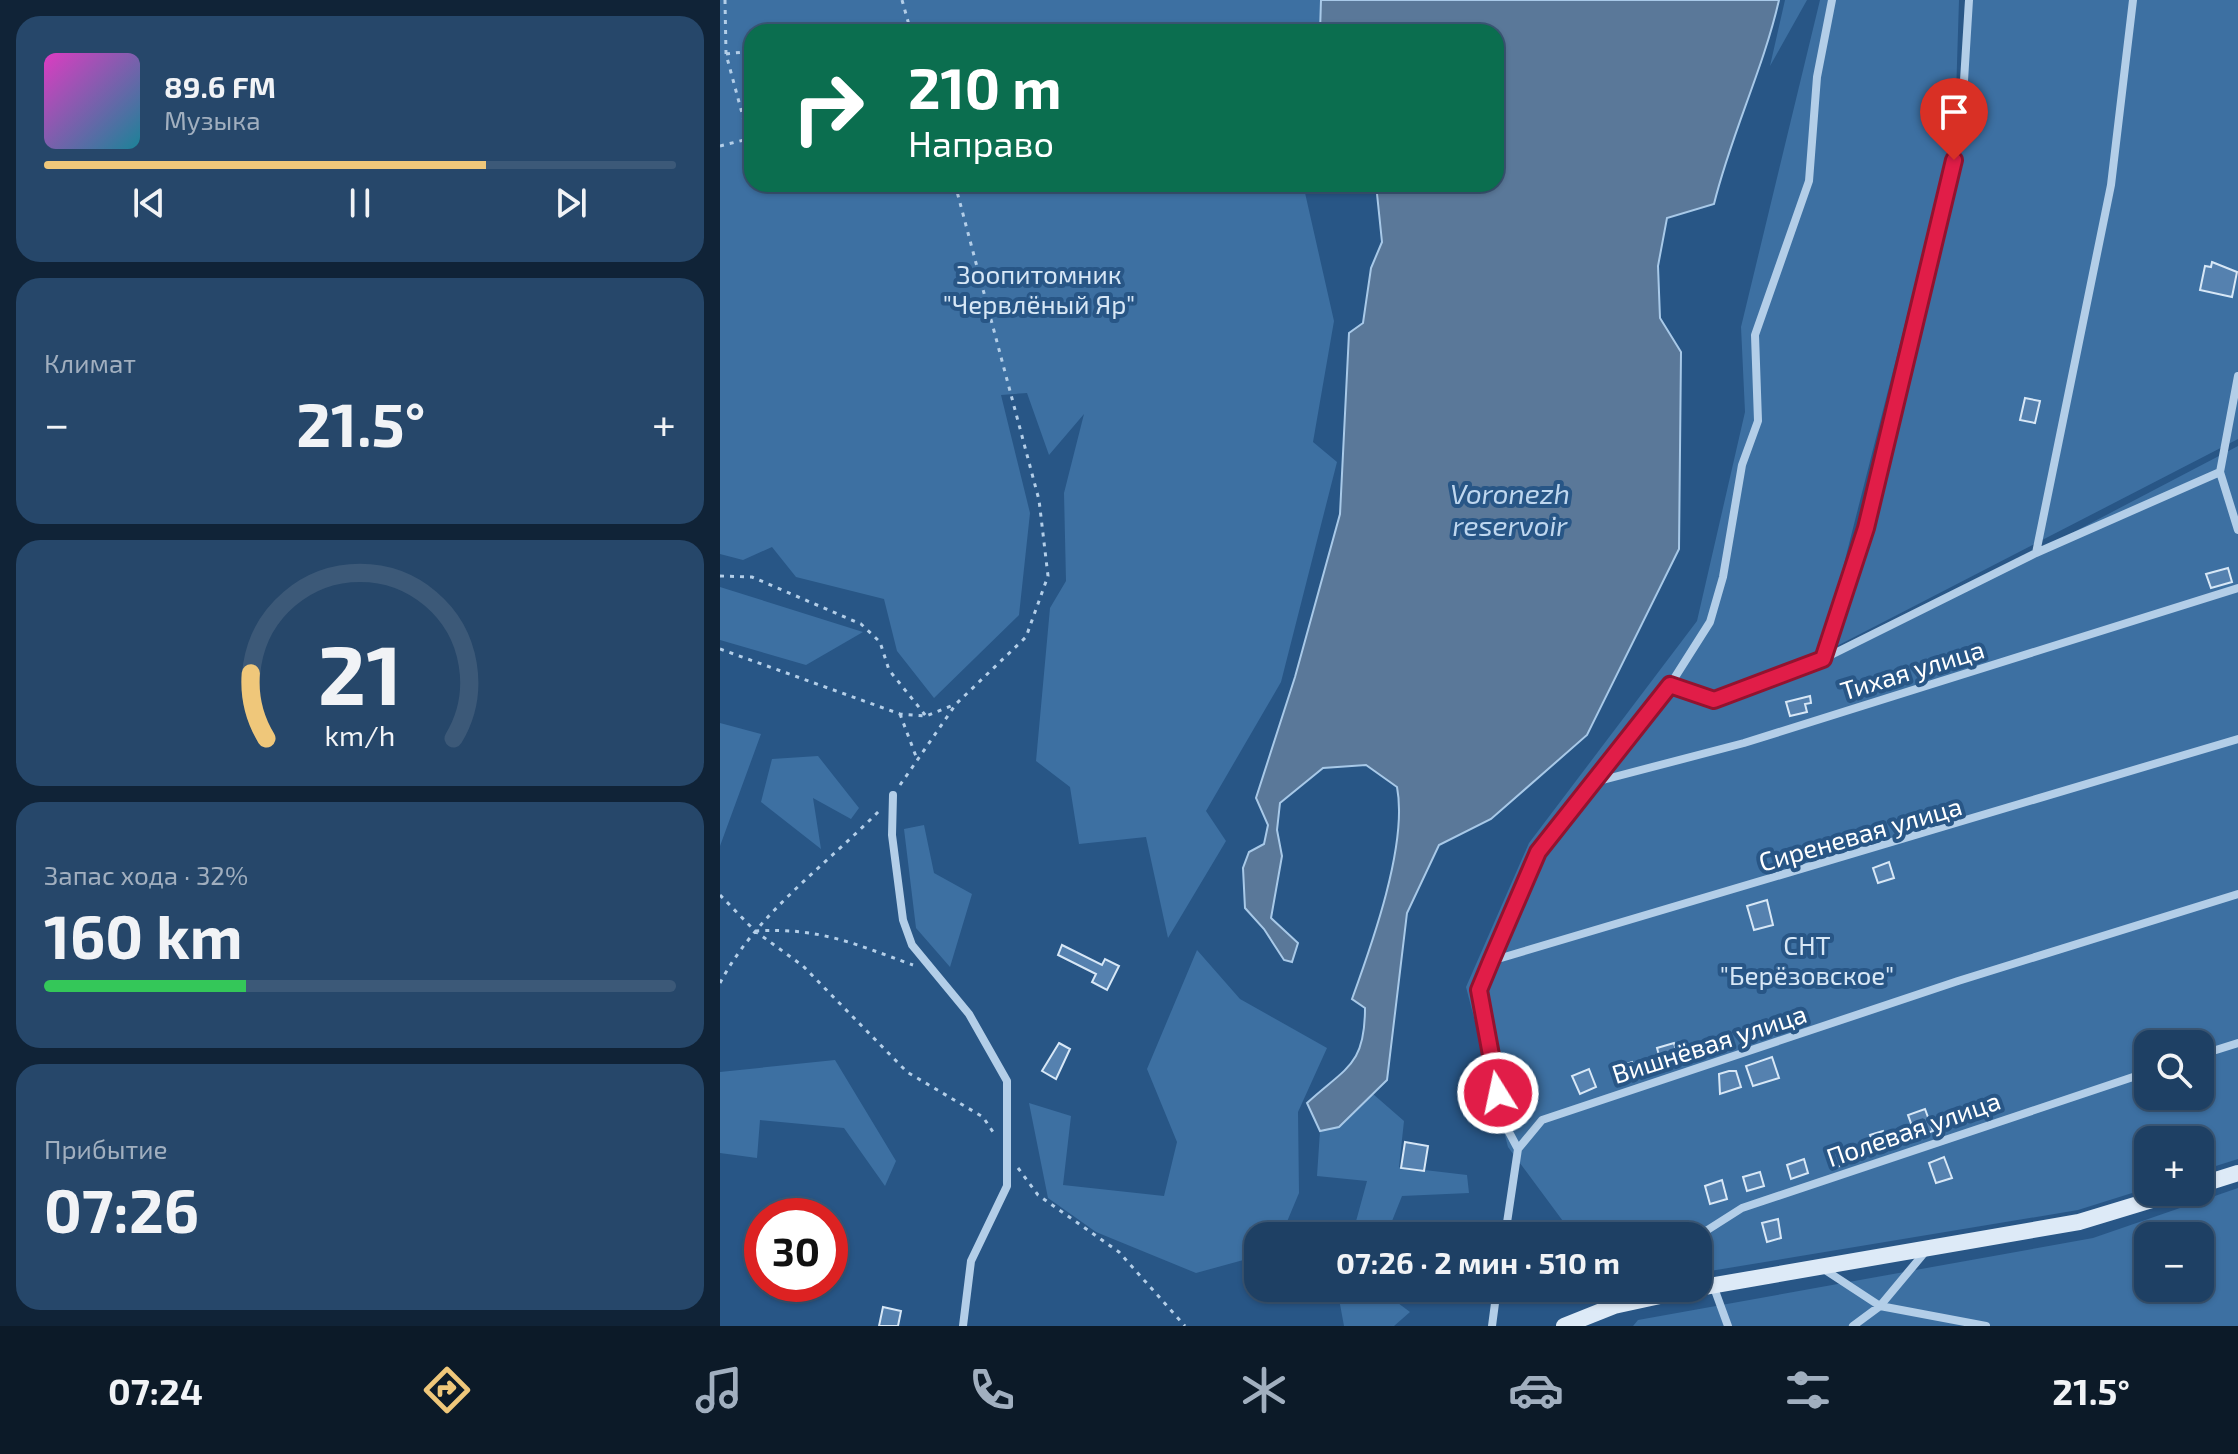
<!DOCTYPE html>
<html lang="ru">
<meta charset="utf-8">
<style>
body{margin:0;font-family:"Exo 2",sans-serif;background:#26476a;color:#f1f3f6;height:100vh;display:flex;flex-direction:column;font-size:30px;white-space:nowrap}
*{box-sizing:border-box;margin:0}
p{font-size:26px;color:#a1afbf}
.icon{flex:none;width:44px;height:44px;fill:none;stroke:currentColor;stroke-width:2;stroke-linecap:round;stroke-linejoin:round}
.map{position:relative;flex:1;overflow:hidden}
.sheet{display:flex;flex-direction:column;gap:16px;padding:16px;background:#102337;width:720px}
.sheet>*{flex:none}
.top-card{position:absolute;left:24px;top:24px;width:760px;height:168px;border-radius:24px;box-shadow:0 2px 6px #0004,0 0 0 2px #3c5978;background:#0b6e4f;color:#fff;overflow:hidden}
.controls{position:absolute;left:1414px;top:1030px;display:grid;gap:16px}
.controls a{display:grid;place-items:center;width:80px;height:80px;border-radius:16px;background:#1e4064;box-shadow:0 2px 6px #0004,0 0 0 2px #3c5978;font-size:40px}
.speed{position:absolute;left:24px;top:1198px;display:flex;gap:16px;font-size:40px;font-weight:700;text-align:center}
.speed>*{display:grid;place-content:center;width:104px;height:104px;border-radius:50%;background:#1e4064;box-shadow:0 2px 6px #0004,0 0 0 2px #3c5978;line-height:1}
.speed .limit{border:12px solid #d22;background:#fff;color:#111}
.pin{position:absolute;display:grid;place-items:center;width:68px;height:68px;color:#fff;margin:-82px -34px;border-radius:50% 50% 50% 0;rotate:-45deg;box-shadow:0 0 8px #0007}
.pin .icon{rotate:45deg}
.me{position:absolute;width:88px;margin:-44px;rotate:350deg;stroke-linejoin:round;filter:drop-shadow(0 0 6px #0008)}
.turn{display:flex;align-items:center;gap:28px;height:168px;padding:0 32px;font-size:36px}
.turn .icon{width:104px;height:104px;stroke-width:2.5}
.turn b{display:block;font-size:56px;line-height:68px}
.big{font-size:60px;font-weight:700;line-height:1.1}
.sheet .tile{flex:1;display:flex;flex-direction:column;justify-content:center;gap:12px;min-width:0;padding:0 28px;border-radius:24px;background:#26476a}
.sheet .dial{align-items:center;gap:0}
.dial svg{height:208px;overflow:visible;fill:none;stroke:#3c5978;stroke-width:7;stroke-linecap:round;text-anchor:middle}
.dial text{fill:#f1f3f6;stroke:none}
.song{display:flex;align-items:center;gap:24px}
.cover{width:96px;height:96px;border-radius:12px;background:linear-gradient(135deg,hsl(310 70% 55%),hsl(190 70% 35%))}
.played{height:8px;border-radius:4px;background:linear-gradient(90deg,#efc77a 70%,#3c5978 70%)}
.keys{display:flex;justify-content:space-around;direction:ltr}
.heat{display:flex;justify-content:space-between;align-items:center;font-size:44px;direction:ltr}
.charge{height:12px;border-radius:6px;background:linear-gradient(90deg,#34c759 32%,#3c5978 0)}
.trip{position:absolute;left:524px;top:1222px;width:468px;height:80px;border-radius:24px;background:#1e4064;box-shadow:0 2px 6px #0004,0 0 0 2px #3c5978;font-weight:700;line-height:80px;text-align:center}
.dock{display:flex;height:128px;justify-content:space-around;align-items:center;background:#0c1a28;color:#a1afbf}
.dock .icon{width:56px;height:56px}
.dock .active{color:#efc77a}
.dock b{font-size:36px;color:#f1f3f6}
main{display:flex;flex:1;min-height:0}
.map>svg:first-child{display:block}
</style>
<main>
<section class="sheet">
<div class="tile">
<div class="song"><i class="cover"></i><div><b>89.6 FM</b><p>Музыка</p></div></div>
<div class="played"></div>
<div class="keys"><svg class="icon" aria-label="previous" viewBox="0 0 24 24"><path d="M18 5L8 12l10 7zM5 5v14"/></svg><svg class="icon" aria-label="pause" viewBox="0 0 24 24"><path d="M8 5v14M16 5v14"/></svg><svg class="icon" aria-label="next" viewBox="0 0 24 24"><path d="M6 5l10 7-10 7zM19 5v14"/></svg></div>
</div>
<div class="tile"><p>Климат</p>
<div class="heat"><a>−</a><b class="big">21.5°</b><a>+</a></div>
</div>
<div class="tile dial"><svg viewBox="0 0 100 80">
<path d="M14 69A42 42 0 1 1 86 69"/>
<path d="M14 69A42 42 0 0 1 8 44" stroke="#efc77a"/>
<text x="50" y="56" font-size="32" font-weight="700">21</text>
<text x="50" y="72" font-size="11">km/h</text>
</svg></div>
<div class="tile"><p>Запас хода · 32%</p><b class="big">160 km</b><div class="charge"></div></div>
<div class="tile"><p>Прибытие</p><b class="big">07:26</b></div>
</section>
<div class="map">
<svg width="1518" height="1326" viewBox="0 0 1518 1326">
<rect width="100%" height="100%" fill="#285686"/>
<path fill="#3d70a2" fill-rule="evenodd" d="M 0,0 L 601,0 L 600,32 L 32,32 L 32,184 L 583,184 L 614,321 L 593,442 L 617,462 L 561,682 L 486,811 L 506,841 L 448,938 L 426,837 L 359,844 L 350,787 L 316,761 L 330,608 L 346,581 L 344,493 L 364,414 L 329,455 L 307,393 L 281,395 L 310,513 L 299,615 L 214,698 L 177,651 L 164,599 L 76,577 L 52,547 L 23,560 L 0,554 Z
M 1065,0 L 1087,0 L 1050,66 Z
M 1100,0 L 1239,0 L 1235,127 L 1098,666 L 1518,446 L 1518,1159 L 1480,1171 L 1480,1140 L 1428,1140 L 1428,1188 L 1358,1210 L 978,1273 L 978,1236 L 854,1236 L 788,1147 L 746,987 L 809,843 L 977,621 L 1025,412 L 1021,327 ZM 1428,1044 L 1480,1044 L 1480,1096 L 1428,1096 Z
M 1245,0 L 1518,0 L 1518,439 L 1113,648 L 1241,125 Z
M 0,587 L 143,632 L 86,665 L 0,640 Z
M 0,723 L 41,734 L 0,846 Z
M 98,756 L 139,808 L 131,819 L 93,798 L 101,849 L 41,802 L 52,759 Z
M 204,825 L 214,873 L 252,894 L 230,967 L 196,928 L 184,829 Z
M 477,950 L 520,999 L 607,1048 L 578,1112 L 579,1193 L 561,1236 L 538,1236 L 538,1256 L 476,1273 L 376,1232 L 328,1198 L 309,1103 L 351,1116 L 343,1185 L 444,1196 L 457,1142 L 427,1069 Z
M 115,1060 L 176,1161 L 165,1186 L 124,1128 L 40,1120 L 37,1158 L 0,1153 L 0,1072 Z
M 653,1094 L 684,1121 L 679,1167 L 747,1175 L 749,1193 L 682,1196 L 666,1236 L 632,1236 L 647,1181 L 597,1176 L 600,1131 L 619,1127 Z
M 1518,1188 L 1518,1326 L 913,1326 L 918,1320 L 1373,1238 ZM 1428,1236 L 1480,1236 L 1480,1288 L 1428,1288 Z
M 617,1288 L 658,1288 L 690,1312 L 674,1326 L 624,1326 Z"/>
<path fill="#5a7899" stroke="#a8c9e8" stroke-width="2" d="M 601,0 L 1059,0 C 1043,70 1011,134 994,204 L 947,218 L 938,266 L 940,318 L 961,352 L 959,549 L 867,735 L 771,819 L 719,845 L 687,913 L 667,1080 L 619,1127 L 600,1131 L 587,1103 C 626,1067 645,1066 645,1008 L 632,999 C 652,944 688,844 677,787 L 646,765 L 603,768 L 560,803 L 557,830 L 562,856 L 551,918 L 578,943 L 572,962 L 564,960 L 544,929 L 525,908 L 523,868 L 529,852 L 544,844 L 548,825 L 536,798 L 575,677 L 620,514 L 629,333 L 643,323 L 651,268 L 662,242 L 656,184 L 776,184 L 776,32 L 600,32 Z"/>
<path fill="#5581af" stroke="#d7e7f6" stroke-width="2" d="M 1492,262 L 1517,272 L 1512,297 L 1480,290 L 1485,266 L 1491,267 Z
M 1305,398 L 1320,401 L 1315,423 L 1300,420 Z
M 1508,568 L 1512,582 L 1491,588 L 1486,574 Z
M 1090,696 L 1091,703 L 1085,704 L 1087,712 L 1070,716 L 1066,702 Z
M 1169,862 L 1174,878 L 1158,883 L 1153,868 Z
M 1047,900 L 1053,925 L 1034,930 L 1027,906 Z
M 342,945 L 382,965 L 385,959 L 399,966 L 387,990 L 372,982 L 376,974 L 338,955 Z
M 339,1043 L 350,1049 L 336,1079 L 322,1071 Z
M 954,1043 L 959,1061 L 942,1066 L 937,1048 Z
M 1052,1057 L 1059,1078 L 1033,1086 L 1026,1066 Z
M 912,1062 L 916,1073 L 897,1080 L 893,1069 Z
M 869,1069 L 876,1087 L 860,1094 L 852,1076 Z
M 1009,1071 L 1016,1071 L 1021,1087 L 1000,1094 L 999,1074 Z
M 1205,1109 L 1213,1131 L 1196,1137 L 1188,1115 Z
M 1163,1131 L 1168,1148 L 1155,1151 L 1150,1135 Z
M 685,1142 L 708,1146 L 704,1171 L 681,1168 Z
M 1126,1147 L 1131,1162 L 1117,1167 L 1111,1153 Z
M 1224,1157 L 1232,1178 L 1216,1183 L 1209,1163 Z
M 1084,1159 L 1088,1173 L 1071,1179 L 1067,1165 Z
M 1040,1172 L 1044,1186 L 1027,1191 L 1023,1177 Z
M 1002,1180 L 1007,1199 L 990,1204 L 985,1186 Z
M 1058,1219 L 1061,1238 L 1047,1242 L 1042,1223 Z
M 163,1307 L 181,1311 L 178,1326 L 159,1326 Z"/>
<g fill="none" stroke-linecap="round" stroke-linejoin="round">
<path stroke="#b3cee8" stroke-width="3" stroke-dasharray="4 6" stroke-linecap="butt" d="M 5,0 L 6,54 L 29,139
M 182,0 L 191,32
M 6,54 L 32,51
M 0,146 L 32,138
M 0,576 L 32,577 L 141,624 L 160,642 L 169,670 L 206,716
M 0,649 L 180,714 L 206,716 L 236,704
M 180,714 L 197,759
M 180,785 L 236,704 L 306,637 L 328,576 L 319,500 L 235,184
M 0,895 L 35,931 L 83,966 L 187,1072 L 263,1117 L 275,1135
M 35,931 C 99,927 135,944 193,965
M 0,983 C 36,914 106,865 160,810
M 298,1168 L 318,1195 L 399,1252 L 465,1326"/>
<path stroke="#b3cee8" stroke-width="8" d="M 1518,376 L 1500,472 L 1518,530
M 1316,553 L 1391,185 L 1413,0
M 1103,659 L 1146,528 L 1241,129 L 1249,0
M 950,685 L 994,700 L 1103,659 L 1316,553 L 1500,472
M 875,782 L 1024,743 L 1518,588
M 173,795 L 172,835 L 183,920 L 192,945 L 249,1014 L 287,1081 L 287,1186 L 251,1261 L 243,1326
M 771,961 L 1518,739
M 1480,1055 L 1518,1043
M 798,1149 L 782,1119 L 759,990 L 818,852 L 950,685 L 990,622 L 1003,577 L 1022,465 L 1038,421 L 1035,335 L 1089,181 L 1097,77 L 1112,0
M 785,1236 L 798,1149 L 822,1120 L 1238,981 L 1518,894
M 978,1236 L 1022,1208 L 1428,1072
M 1102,1268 L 1160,1306 L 1266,1326
M 993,1285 L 1008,1326
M 896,1303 L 908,1288
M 772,1326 L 777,1288
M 1133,1326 L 1160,1306 L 1205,1252"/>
<path stroke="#ddeaf7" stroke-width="16" d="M 1480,1185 L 1518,1173
M 978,1288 L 1359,1222 L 1458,1192
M 844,1326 L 894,1306 L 977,1288"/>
</g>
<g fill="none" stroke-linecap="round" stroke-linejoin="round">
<defs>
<path id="route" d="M 778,1093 L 759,990 L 771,961 L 818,852 L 950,685 L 994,700 L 1103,659 L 1146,528 L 1234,160"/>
</defs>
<use href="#route" stroke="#92132f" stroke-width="20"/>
<use href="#route" stroke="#e11d48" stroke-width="14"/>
</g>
<g text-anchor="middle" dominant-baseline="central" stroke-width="8" stroke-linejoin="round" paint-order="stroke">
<g font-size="26" fill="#d7e7f6" stroke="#285686">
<text x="319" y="273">Зоопитомник<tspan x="319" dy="30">"Червлёный Яр"</tspan></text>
<text x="1087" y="944">СНТ<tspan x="1087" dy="30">"Берёзовское"</tspan></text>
</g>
<g font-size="26" fill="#fff" stroke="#285686">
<text transform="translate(1192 669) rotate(-17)">Тихая улица</text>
<text transform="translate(1140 833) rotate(-16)">Сиреневая улица</text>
<text transform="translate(989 1043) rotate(-18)">Вишнёвая улица</text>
<text transform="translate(1193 1128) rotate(-19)">Полевая улица</text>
</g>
<g font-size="28" font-style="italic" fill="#bfd7ef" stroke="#285686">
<text x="790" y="493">Voronezh<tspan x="790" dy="32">reservoir</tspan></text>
</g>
</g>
</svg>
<div class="controls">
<a><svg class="icon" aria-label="search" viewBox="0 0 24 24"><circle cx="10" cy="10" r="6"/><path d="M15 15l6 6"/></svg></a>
<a>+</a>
<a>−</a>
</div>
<div class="speed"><div class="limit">30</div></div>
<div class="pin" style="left:1234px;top:160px;background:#d93025"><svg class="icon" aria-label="arrive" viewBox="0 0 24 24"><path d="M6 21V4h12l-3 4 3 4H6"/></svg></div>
<svg class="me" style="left:778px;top:1093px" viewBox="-20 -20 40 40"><circle r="17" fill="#e11d48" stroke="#fff" stroke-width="3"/><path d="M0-11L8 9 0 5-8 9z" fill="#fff"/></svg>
<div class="trip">07:26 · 2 мин · 510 m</div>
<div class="top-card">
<div class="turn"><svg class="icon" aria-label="right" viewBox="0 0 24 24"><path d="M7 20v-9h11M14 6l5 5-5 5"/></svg><div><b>210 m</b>Направо</div></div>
</div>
</div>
</main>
<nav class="dock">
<b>07:24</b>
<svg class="icon active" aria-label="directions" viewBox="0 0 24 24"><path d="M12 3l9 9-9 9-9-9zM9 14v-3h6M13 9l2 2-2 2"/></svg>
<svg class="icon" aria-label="music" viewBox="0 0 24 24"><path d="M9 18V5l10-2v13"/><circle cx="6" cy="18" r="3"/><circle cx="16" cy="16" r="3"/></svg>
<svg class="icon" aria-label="phone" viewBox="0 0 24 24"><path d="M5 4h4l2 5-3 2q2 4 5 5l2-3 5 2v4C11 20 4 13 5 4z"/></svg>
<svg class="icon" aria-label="climate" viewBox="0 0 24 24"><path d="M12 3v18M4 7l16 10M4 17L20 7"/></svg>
<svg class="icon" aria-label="car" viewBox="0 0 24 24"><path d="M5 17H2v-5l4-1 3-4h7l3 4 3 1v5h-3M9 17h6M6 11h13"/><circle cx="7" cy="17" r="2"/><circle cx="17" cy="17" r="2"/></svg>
<svg class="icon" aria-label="filters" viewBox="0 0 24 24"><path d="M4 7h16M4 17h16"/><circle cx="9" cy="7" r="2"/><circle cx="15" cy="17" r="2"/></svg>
<b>21.5°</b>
</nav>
